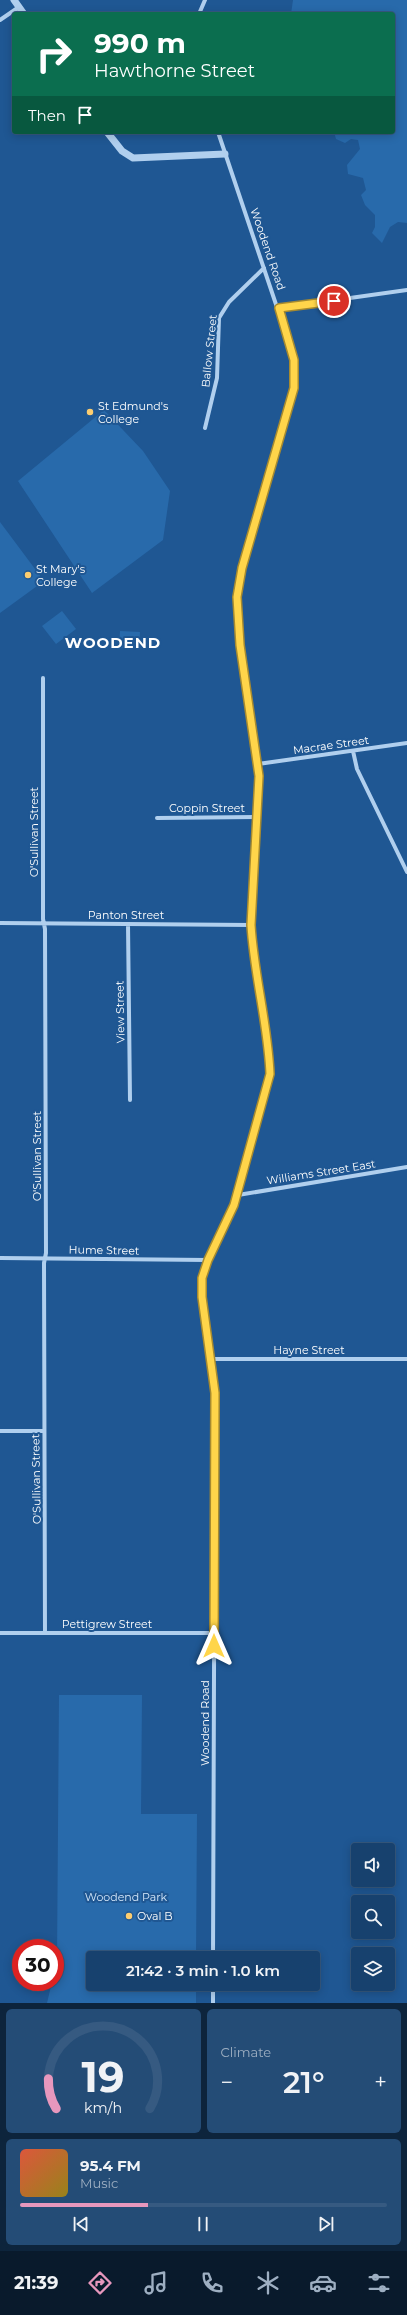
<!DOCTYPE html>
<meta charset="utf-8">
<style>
body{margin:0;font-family:Montserrat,sans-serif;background:#244c76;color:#f1f3f6;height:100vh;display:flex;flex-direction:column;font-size:15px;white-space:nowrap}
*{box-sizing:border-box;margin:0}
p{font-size:13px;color:#9eafc2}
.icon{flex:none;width:22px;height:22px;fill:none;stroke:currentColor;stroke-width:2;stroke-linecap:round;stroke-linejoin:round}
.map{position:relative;height:2003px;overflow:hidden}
.sheet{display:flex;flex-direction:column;gap:6px;padding:6px;background:#0d243c;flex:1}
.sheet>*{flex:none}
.guide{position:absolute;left:12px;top:12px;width:383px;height:122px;border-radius:4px;box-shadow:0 2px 10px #0003,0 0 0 1px #365a81;background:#0b6e4f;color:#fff;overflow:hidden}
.controls{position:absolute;left:351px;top:1843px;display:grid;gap:8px}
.controls a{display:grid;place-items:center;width:44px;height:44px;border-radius:4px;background:#17416e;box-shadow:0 2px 10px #0003,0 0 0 1px #365a81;font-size:20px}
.speed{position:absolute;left:12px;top:1939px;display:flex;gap:8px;font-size:20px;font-weight:700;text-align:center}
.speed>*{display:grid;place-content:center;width:52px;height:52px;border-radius:50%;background:#17416e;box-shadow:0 2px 10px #0003,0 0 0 1px #365a81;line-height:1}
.speed .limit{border:6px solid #d22;background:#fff;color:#111}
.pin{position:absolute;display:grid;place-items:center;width:34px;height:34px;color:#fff;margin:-17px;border:2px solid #fff;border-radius:50%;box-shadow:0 1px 4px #0007}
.me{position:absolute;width:44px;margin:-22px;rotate:0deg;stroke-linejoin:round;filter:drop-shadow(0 0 3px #0008)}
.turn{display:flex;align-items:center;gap:14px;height:84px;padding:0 16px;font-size:18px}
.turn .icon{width:52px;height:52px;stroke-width:2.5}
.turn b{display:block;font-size:28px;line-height:34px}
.then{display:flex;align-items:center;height:38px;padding:0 16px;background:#0003;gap:8px;font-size:15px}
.big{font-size:30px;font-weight:600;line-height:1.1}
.sheet .tile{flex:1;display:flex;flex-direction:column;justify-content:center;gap:6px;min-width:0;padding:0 14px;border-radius:6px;background:#244c76}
.sheet .dial{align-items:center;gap:0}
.dial svg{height:104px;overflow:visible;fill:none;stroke:#365a81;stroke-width:7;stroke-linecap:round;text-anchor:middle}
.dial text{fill:#f1f3f6;stroke:none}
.song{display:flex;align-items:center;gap:12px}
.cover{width:48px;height:48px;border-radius:6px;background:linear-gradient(135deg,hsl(10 70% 55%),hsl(50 70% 35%))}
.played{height:4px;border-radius:2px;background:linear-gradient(90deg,#e797bd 35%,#365a81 35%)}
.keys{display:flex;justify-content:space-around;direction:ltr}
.heat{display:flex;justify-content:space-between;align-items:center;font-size:22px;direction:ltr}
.sheet .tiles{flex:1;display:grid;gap:6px;grid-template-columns:1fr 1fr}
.tile:last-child{grid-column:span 2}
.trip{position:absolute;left:86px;top:1951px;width:234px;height:40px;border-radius:4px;background:#17416e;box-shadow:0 2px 10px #0003,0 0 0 1px #365a81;font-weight:600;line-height:40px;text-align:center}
.tabs{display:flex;height:64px;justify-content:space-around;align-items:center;background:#091a2c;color:#9eafc2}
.tabs .icon{width:28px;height:28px}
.tabs .active{color:#e797bd}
.tabs b{font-size:18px;color:#f1f3f6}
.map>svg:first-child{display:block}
</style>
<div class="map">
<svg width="407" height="2003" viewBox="0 0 407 2003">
<rect width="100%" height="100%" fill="#1f5793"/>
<path fill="#286aab" d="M 293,0 L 407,0 L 407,223 L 398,222 L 390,227 L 382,243 L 372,233 L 375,227 L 375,215 L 365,205 L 361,195 L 366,190 L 363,178 L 348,174 L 347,165 L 360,149 L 358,140 L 351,139 L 345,143 L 336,139 L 334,132 L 393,132 L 393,14 L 291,14 Z
M 104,410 L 143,451 L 170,491 L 163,540 L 92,593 L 18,481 Z
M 0,522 L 44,581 L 0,613 Z
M 62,611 L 76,629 L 56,644 L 42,626 Z
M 120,631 L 140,632 L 139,649 L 119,648 Z
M 59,1695 L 142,1695 L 141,1814 L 197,1814 L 196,1958 L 93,1958 L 93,1984 L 196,1984 L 196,2003 L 47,2003 L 52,1982 L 55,1982 L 57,1960 Z"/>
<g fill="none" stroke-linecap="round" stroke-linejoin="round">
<path stroke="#b0cfee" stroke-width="4" d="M 199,14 L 205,0
M 0,20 L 19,7
M 279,308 L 407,290
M 205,428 L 217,378 L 219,318 L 229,302 L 264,268
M 43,678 L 43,919 L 45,929 L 46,1253 L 44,1263 L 45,1633
M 353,751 L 357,769 L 407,872
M 258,764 L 407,743
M 157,818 L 258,817
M 0,923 L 251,925
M 128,924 L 130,1100
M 238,1195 L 407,1167
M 0,1258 L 208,1260
M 210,1359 L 407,1359
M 0,1431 L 44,1431
M 0,1633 L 214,1633
M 213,1958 L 215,1393 L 202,1297 L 202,1277 L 208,1260 L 234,1205 L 270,1074 C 268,1024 254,975 251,925 L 259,776 L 240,645 L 237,597 L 242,568 L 292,399 L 295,372 L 291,349 L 218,132
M 213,2003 L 213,1984"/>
<path stroke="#b0cfee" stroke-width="7" d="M 14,0 L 24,14
M 107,132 L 122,151 L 133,158 L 225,154"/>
</g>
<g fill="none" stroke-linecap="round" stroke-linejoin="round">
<defs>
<path id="route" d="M 214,1646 L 215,1393 L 202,1297 L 202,1278 L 208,1260 L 234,1205 L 270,1074 C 268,1024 254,975 251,925 L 259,776 L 240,645 L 237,597 L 242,568 L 294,388 L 294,360 L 279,308 L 334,301"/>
</defs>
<use href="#route" stroke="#a68a30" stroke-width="10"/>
<use href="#route" stroke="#ffd54a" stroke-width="7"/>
</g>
<g fill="#fccd70" stroke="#1f5793" stroke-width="1.5">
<circle cx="90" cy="412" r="4"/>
<circle cx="28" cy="575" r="4"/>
<circle cx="129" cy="1916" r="4"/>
</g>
<g text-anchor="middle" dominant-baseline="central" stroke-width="4" stroke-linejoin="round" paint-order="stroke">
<g font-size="11" fill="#fff" stroke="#1f5793">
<text transform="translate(268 249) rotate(71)">Woodend Road</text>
<text transform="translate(209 351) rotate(-84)">Ballow Street</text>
<text transform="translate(331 745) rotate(-8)">Macrae Street</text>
<text x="207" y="808">Coppin Street</text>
<text transform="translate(34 832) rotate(-90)">O'Sullivan Street</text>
<text x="126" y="915">Panton Street</text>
<text transform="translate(120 1012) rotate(-91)">View Street</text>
<text transform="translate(37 1156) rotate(-90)">O'Sullivan Street</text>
<text transform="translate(321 1172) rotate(-9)">Williams Street East</text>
<text transform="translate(104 1250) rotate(1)">Hume Street</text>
<text x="309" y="1350">Hayne Street</text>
<text transform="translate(36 1479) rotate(-91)">O'Sullivan Street</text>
<text x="107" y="1624">Pettigrew Street</text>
<text transform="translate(205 1723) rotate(-90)">Woodend Road</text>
</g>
<g font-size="11" fill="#fff" stroke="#1f5793" text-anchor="start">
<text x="98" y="406">St Edmund's<tspan x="98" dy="13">College</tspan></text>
<text x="36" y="569">St Mary's<tspan x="36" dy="13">College</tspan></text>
<text x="137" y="1916">Oval B</text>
</g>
<g font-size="11" fill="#d6e8fa" stroke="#1f5793">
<text x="126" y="1897">Woodend Park</text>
</g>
<g font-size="15" font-weight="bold" letter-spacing="1" fill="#fff" stroke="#1f5793">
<text x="113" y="642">WOODEND</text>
</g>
</g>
</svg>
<div class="controls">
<a><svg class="icon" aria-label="sound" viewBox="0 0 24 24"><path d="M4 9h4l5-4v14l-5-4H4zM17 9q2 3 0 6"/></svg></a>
<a><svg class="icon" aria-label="search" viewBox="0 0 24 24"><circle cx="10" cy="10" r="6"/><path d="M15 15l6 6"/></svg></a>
<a><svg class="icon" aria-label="layers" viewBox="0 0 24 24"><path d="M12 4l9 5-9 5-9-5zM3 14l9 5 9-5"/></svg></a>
</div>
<div class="speed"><div class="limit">30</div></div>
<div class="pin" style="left:334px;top:301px;background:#d93025"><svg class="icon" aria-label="arrive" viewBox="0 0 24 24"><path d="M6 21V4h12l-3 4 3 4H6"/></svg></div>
<svg class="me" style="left:214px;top:1646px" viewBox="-20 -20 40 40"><path d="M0-17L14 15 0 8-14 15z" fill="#ffd54a" stroke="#fff" stroke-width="4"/></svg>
<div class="trip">21:42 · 3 min · 1.0 km</div>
<div class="guide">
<div class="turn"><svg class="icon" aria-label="right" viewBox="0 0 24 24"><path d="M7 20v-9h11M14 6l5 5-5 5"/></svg><div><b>990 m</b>Hawthorne Street</div></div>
<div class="then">Then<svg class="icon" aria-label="arrive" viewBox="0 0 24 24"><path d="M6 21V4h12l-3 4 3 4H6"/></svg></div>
</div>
</div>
<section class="sheet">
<div class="tiles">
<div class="tile dial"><svg viewBox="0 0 100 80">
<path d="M14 69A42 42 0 1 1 86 69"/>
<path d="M14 69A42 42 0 0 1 8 46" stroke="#e797bd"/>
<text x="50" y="56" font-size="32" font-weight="700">19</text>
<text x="50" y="72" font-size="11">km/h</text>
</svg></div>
<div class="tile"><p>Climate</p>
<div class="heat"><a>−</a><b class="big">21°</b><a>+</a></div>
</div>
<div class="tile">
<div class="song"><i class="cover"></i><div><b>95.4 FM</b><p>Music</p></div></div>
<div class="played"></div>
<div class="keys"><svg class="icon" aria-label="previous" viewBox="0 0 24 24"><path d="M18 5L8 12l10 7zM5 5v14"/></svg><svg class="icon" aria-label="pause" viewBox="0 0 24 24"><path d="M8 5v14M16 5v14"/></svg><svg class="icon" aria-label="next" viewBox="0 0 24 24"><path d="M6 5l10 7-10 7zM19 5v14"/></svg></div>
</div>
</div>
</section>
<nav class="tabs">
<b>21:39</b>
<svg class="icon active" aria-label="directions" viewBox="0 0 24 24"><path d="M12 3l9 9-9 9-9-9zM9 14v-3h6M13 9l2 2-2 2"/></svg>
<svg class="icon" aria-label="music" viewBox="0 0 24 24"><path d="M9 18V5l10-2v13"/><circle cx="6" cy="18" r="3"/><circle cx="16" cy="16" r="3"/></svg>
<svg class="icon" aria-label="phone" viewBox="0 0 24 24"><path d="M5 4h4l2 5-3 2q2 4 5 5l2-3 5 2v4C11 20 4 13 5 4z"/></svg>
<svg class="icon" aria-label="climate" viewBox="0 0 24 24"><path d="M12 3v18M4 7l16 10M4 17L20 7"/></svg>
<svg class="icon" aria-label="car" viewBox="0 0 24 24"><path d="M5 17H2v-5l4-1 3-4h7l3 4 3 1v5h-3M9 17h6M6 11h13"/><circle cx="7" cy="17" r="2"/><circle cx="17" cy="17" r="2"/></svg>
<svg class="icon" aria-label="filters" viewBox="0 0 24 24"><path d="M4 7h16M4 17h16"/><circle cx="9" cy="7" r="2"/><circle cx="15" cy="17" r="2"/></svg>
</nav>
